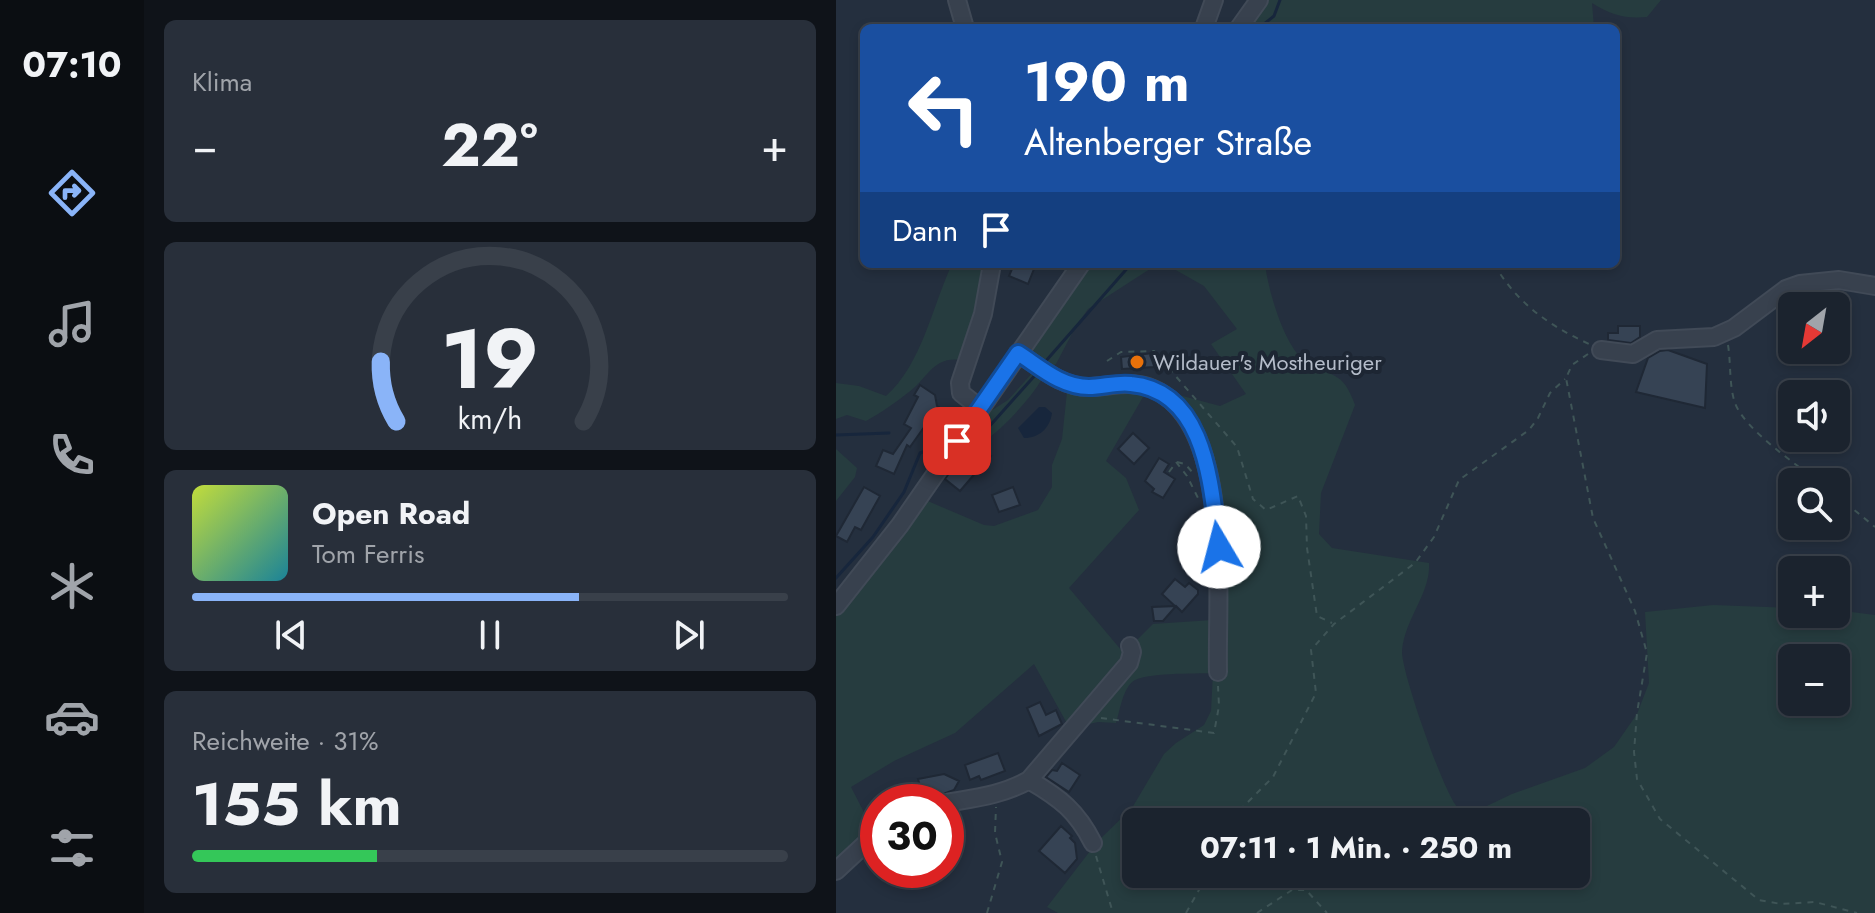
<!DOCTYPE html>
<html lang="de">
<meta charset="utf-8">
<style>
body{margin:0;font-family:Jost,sans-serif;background:#282f3a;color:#f1f3f6;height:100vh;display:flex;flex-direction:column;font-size:30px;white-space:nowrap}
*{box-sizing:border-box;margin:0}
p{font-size:26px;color:#a0a4aa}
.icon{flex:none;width:44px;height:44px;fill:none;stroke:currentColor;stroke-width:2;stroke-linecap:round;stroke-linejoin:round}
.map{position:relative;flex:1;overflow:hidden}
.side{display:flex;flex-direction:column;gap:20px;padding:20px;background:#0f1319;width:692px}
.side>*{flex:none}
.top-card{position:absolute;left:24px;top:24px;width:760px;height:244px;border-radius:12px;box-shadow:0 4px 12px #0003,0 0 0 2px #39404a;background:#1a4fa0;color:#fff;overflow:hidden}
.needle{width:52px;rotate:211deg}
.controls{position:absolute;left:942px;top:292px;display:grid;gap:16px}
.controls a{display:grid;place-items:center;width:72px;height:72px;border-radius:12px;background:#1b232e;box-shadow:0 4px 12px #0003,0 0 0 2px #39404a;font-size:40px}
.speed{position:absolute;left:24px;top:784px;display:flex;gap:16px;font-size:40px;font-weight:700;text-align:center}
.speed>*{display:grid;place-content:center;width:104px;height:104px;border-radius:50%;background:#1b232e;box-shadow:0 4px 12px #0003,0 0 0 2px #39404a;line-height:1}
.speed .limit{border:12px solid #d22;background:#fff;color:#111}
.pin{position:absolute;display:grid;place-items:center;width:68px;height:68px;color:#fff;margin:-34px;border-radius:16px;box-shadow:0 4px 12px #0006}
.me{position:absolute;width:88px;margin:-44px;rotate:352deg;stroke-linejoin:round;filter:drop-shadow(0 0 6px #0008)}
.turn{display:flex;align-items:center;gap:28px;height:168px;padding:0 32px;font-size:36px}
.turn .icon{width:104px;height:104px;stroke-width:2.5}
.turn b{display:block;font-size:56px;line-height:68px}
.then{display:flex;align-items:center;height:76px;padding:0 32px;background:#0003;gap:16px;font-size:30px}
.big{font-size:60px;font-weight:700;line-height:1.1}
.side .card{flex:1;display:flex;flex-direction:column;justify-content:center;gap:12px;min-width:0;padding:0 28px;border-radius:12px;background:#282f3a}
.side .dial{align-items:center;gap:0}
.dial svg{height:208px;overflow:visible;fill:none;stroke:#39404a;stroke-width:7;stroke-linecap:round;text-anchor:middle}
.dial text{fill:#f1f3f6;stroke:none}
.song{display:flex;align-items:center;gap:24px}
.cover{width:96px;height:96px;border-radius:12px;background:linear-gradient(135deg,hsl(70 70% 55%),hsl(190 70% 35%))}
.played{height:8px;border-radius:4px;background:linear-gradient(90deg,#8ab4f8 65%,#39404a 65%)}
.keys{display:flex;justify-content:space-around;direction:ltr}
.heat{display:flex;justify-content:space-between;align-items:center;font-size:44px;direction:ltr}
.charge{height:12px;border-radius:6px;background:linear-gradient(90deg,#34c759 31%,#39404a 0)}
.trip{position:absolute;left:286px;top:808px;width:468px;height:80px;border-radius:12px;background:#1b232e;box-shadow:0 4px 12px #0003,0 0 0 2px #39404a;font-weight:700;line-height:80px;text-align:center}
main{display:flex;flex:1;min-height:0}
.dock{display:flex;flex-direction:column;width:144px;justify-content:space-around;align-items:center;background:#0b0e12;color:#a0a4aa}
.dock .icon{width:56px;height:56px}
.dock .on{color:#8ab4f8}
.dock b{font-size:36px;color:#f1f3f6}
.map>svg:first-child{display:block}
</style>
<main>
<nav class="dock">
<b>07:10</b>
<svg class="icon on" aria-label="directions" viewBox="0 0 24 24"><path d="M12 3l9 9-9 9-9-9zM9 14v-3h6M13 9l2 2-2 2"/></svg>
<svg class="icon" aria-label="music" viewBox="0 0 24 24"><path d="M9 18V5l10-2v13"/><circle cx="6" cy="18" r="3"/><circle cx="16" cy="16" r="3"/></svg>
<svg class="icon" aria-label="phone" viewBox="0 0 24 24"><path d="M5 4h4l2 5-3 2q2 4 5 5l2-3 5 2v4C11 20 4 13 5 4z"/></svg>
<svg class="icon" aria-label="climate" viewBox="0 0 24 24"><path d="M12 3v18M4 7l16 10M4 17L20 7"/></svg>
<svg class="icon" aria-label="car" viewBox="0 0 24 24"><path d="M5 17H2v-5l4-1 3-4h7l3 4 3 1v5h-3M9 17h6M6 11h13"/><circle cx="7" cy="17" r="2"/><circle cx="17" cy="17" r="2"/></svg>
<svg class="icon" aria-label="filters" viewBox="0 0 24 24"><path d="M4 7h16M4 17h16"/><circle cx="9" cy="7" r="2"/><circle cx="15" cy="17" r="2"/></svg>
</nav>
<section class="side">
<div class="card"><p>Klima</p>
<div class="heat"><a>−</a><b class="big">22°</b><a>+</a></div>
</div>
<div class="card dial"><svg viewBox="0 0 100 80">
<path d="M14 69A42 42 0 1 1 86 69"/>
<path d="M14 69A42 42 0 0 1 8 46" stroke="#8ab4f8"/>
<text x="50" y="56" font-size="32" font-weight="700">19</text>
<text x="50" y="72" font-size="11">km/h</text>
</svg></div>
<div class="card">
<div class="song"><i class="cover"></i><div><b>Open Road</b><p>Tom Ferris</p></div></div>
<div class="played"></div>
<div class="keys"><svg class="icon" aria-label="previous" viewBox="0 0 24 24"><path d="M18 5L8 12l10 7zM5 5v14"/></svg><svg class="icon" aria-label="pause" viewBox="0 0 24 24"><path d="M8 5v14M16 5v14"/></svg><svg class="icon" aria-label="next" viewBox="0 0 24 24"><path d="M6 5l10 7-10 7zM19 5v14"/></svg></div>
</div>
<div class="card"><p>Reichweite · 31%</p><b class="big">155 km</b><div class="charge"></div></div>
</section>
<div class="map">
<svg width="1039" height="913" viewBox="0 0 1039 913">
<rect width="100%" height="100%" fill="#242f3e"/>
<path fill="#263c3f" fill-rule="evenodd" d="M 427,0 L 825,0 L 811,17 C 789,19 775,15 756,3 L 758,28 L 407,28 Z
M 116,264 L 152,264 L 150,281 L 125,360 C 97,356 92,378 73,392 C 60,402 45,413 30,421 L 11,415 L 0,419 L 0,383 L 23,386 L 50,396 C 86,364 96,307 116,264 Z
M 252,264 L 429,264 C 432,289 448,347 470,362 C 495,379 506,368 519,405 L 485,493 L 483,534 L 496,548 L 593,563 C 595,593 569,618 566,651 C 565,671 608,794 622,808 C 625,811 629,813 632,815 L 676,794 L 749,768 L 778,747 L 801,714 L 813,683 L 809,612 L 877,605 L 956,608 L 956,614 L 1000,614 L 1000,610 L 1039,615 L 1039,913 L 222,913 L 211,907 L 261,842 L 296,808 L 328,754 L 340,743 L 368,725 L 375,711 L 377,673 C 359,674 308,672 296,682 C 286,692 284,710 280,723 L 262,722 L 244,726 L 297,644 L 317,624 L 377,620 L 373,460 L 328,391 L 384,406 L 410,394 L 375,344 L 401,329 L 368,286 L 338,269 L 317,267 L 252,309 L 240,326 L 220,364 L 215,366 L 202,358 L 195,347 ZM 956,658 L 1000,658 L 1000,702 L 956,702 ZM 300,822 L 740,822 L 740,874 L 300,874 Z
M 199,370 L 207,375 C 204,390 157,440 142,444 C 138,444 133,444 129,443 L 150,414 L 172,400 Z
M 311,390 L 270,461 L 290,478 L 303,510 L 233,588 L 291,657 L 233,727 L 198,664 L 119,733 L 58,761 L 15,787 L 36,828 L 0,864 L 0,615 L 52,552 L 87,499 L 148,525 L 158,526 L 202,510 L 216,487 L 216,465 L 226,439 L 231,392 Z
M 0,449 L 21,468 L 19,477 L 0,501 Z"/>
<path fill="#17263c" d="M 203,407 L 209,407 L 216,413 C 214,428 203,438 188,438 L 182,428 Z"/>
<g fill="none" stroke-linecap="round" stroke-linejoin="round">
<path stroke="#17263c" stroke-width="3" d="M 423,28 L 438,16 L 444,0
M 209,362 L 295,264
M 0,435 L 53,433
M 137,435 L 151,429 L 202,372
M 0,578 L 37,537 L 68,492 L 84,453 L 106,445"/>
</g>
<path fill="#364354" stroke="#1f2835" stroke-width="2" d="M 178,264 L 200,264 L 192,284 L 173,276 Z
M 782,326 L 804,326 L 804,337 L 795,343 L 772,340 L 772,333 L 782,333 Z
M 832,350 L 871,364 L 869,408 L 800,392 L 812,358 L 824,351 Z
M 317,353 L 318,367 L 286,369 L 285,357 Z
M 84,385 L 99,395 L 101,406 L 112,413 L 102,430 L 91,423 L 74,447 L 71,445 L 58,474 L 40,466 L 47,450 L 57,454 L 75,428 L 68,424 L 82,397 L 78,395 Z
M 297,433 L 313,448 L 298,464 L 282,449 Z
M 146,450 L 155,456 L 145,473 L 142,470 L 124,491 L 109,479 L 126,455 L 140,468 L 137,464 Z
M 323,458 L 333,464 L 328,472 L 339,479 L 327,498 L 316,492 L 318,489 L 309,481 Z
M 28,487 L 44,496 L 25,530 L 19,527 L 11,542 L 0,536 Z
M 177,487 L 184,505 L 163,512 L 156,495 Z
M 339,579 L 349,587 L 353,583 L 362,590 L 362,594 L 346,612 L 340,606 L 327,621 L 318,621 L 316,607 L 339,606 L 326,594 Z
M 204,702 L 210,715 L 220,710 L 226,724 L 203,736 L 191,708 Z
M 162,753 L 169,771 L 145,780 L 143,776 L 134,780 L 129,765 Z
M 226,763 L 244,775 L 233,792 L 210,777 L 216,770 L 221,771 Z
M 108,774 L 123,781 L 118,790 L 88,801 L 82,779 Z
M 225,826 L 236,836 L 234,838 L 239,843 L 241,859 L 229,873 L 203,851 Z"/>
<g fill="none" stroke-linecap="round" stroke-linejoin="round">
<defs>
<path id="minor" d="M 121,0 L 129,28
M 368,28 L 378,0
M 403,28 L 423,0
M 765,350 L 797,354 L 821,340 L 878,337 L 898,328 L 950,289 L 964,284 L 1003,280 L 1039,286
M 182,353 C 204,367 225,387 252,387 C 272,387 292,380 312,387 C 399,417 380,599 382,672
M 144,408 L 125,393 L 124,383 L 147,314 L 156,264
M 0,606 L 64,525 L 245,264
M 193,780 L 293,663 L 296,652 L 294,646
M 110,803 C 139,798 167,795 193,780 C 224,798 241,811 257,843
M 0,871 L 42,832"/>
</defs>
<use href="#minor" stroke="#414a57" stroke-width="20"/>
<path stroke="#3f5557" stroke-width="2" stroke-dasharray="6 6" stroke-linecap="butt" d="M 658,264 C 681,303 712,325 753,344
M 892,345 C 895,363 893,386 899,403 C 909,430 960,464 983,482
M 752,354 L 736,365 L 730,378 L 757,518 L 799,611 L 811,653 L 801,713 L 798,752 L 801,779 L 824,819 L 923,900 L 945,904 L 979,902 L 1021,913
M 271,361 L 285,352 L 318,351 L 401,447 L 417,499 L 430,510 L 462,496 L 470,516 L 471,548 L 481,616 L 496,623
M 340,462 L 351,476 L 362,498
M 341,462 L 349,464 L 358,474
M 333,472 L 339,464
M 1000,495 L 1039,527
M 265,718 L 378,733 L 383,706 L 382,686
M 399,822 L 407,807 L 437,777 L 480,693 L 475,650 L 498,624 L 579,563 L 598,537 L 623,480 L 693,430 L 702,418 L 714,393 L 729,379
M 260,856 L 277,913
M 151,913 L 166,862 L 159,833 L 160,807
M 350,913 L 372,874
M 421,913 L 456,890 L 470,890 L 491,913"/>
<use href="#minor" stroke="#38414e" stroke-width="16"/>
</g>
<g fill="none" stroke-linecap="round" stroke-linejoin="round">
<defs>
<path id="route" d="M 121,441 L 182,353 C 204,367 225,387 253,387 C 267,387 281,382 295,384 C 372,391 375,490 383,547"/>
</defs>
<use href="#route" stroke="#114b97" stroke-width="20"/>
<use href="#route" stroke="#1a73e8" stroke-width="14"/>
</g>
<circle fill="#e8710a" stroke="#1d2633" stroke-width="3" cx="301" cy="362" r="8"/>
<g text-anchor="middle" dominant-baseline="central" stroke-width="8" stroke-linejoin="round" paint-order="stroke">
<g font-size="22" fill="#b4bcc9" stroke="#1d2633" text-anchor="start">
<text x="317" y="362">Wildauer's Mostheuriger</text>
</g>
</g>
</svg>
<div class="controls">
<a><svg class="needle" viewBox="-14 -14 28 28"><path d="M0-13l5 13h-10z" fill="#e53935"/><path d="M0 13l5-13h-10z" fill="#a0a4aa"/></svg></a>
<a><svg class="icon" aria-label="sound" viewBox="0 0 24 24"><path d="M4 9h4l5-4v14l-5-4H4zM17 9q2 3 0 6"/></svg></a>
<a><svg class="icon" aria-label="search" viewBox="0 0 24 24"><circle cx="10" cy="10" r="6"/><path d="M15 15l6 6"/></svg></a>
<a>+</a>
<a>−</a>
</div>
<div class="speed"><div class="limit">30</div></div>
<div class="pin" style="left:121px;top:441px;background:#d93025"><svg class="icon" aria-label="arrive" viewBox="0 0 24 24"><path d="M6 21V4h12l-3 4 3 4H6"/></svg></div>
<svg class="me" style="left:383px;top:547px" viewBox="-20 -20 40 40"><circle r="19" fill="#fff"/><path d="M0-13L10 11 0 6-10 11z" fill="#1a73e8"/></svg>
<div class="trip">07:11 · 1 Min. · 250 m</div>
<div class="top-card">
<div class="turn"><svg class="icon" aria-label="left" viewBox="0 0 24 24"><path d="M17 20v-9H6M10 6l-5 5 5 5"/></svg><div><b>190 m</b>Altenberger Straße</div></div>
<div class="then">Dann<svg class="icon" aria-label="arrive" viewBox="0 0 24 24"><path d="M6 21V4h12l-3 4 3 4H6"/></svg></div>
</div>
</div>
</main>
